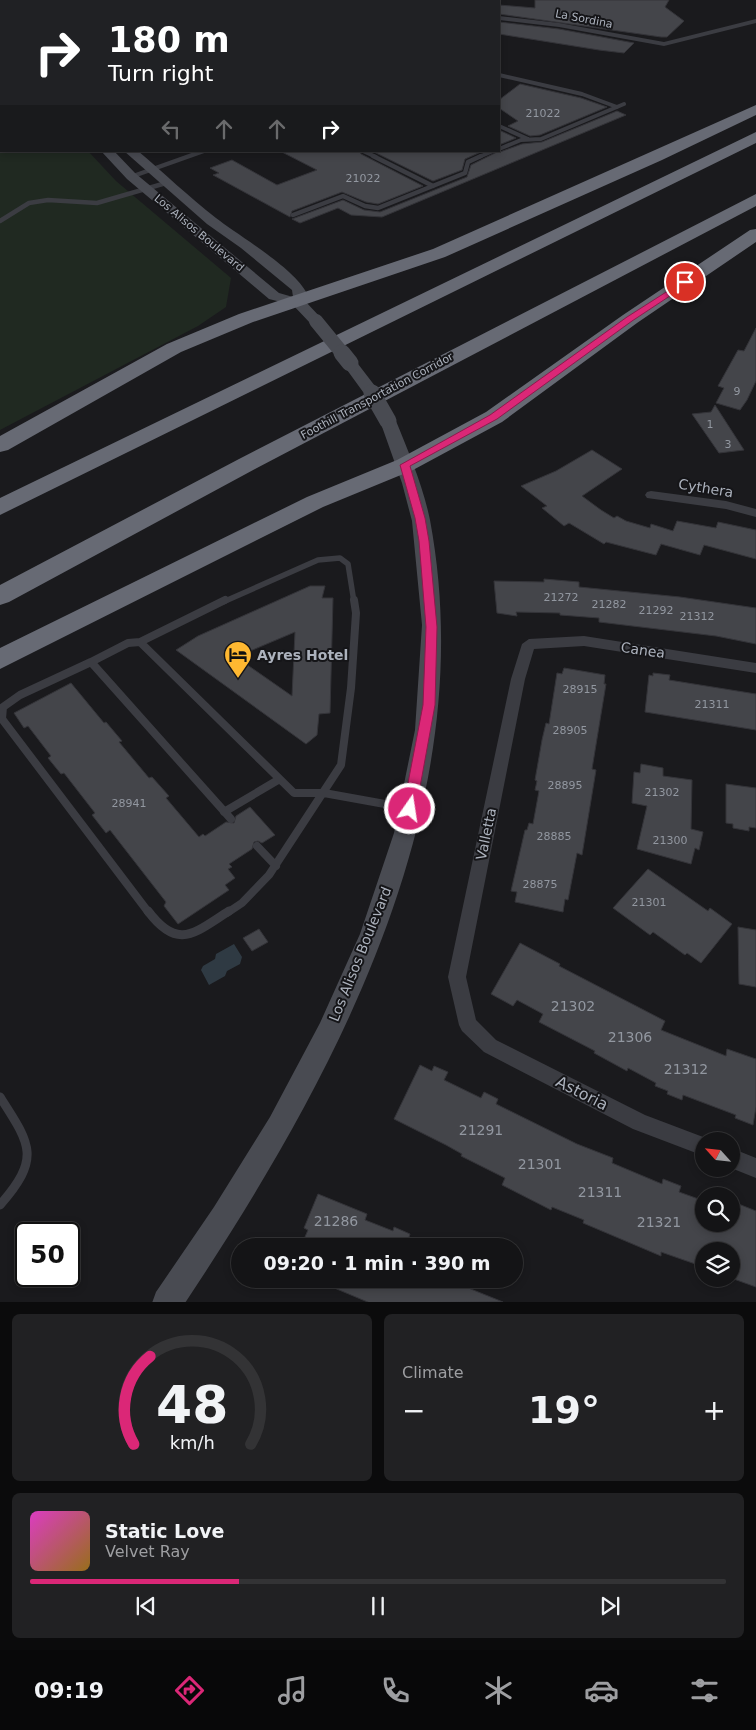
<!DOCTYPE html>
<meta charset="utf-8">
<style>
body{margin:0;font-family:"DejaVu Sans",sans-serif;background:#212123;color:#f1f3f6;height:100vh;display:flex;flex-direction:column;font-size:19px;white-space:nowrap}
*{box-sizing:border-box;margin:0}
p{font-size:16px;color:#9d9ea1}
.icon{flex:none;width:28px;height:28px;fill:none;stroke:currentColor;stroke-width:2;stroke-linecap:round;stroke-linejoin:round}
.map{position:relative;height:1302px;overflow:hidden}
.details{display:flex;flex-direction:column;gap:12px;padding:12px;background:#0b0b0c;flex:1}
.details>*{flex:none}
.top-card{position:absolute;left:0px;top:0px;width:500px;height:152px;box-shadow:0 2px 8px #0003,0 0 0 1px #333335;background:#202124;color:#fff;overflow:hidden}
.needle{width:32px;rotate:297deg}
.buttons{position:absolute;left:695px;top:1132px;display:grid;gap:10px}
.buttons a{display:grid;place-items:center;width:45px;height:45px;border-radius:50%;background:#141416;box-shadow:0 2px 8px #0003,0 0 0 1px #333335;font-size:25px}
.speed{position:absolute;left:15px;top:1222px;display:flex;gap:10px;font-size:25px;font-weight:700;text-align:center}
.speed>*{display:grid;place-content:center;width:65px;height:65px;border-radius:50%;background:#141416;box-shadow:0 2px 8px #0003,0 0 0 1px #333335;line-height:1}
.speed .limit{border:2px solid #111;border-radius:8px;background:#fff;color:#111}
.pin{position:absolute;display:grid;place-items:center;width:42px;height:42px;color:#fff;margin:-21px;border:2px solid #fff;border-radius:50%;box-shadow:0 1px 5px #0007}
.me{position:absolute;width:55px;margin:-28px;rotate:13deg;stroke-linejoin:round;filter:drop-shadow(0 0 4px #0008)}
.turn{display:flex;align-items:center;gap:18px;height:105px;padding:0 25px;font-size:22px}
.turn .icon{width:65px;height:65px;stroke-width:2.5}
.turn b{display:block;font-size:35px;line-height:42px}
.lanes{display:flex;align-items:center;height:48px;padding:0 25px;background:#0003;justify-content:center;gap:25px;direction:ltr}
.lanes .off{opacity:.35}
.big{font-size:38px;font-weight:600;line-height:1.1}
.details .card{flex:1;display:flex;flex-direction:column;justify-content:center;gap:8px;min-width:0;padding:0 18px;border-radius:8px;background:#212123}
.details .dial{align-items:center;gap:0}
.dial svg{height:130px;overflow:visible;fill:none;stroke:#333335;stroke-width:7;stroke-linecap:round;text-anchor:middle}
.dial text{fill:#f1f3f6;stroke:none}
.song{display:flex;align-items:center;gap:15px}
.cover{width:60px;height:60px;border-radius:8px;background:linear-gradient(135deg,hsl(310 70% 55%),hsl(40 70% 35%))}
.played{height:5px;border-radius:2px;background:linear-gradient(90deg,#db2777 30%,#333335 30%)}
.keys{display:flex;justify-content:space-around;direction:ltr}
.heat{display:flex;justify-content:space-between;align-items:center;font-size:28px;direction:ltr}
.details .tiles{flex:1;display:grid;gap:12px;grid-template-columns:1fr 1fr}
.card:last-child{grid-column:span 2}
.trip{position:absolute;left:231px;top:1238px;width:292px;height:50px;border-radius:25px;background:#141416;box-shadow:0 2px 8px #0003,0 0 0 1px #333335;font-weight:600;line-height:50px;text-align:center}
.tabs{display:flex;height:80px;justify-content:space-around;align-items:center;background:#080809;color:#9d9ea1}
.tabs .icon{width:35px;height:35px}
.tabs .selected{color:#db2777}
.tabs b{font-size:22px;color:#f1f3f6}
.map>svg:first-child{display:block}
</style>
<div class="map">
<svg width="756" height="1303" viewBox="0 0 756 1303">
<rect width="100%" height="100%" fill="#1a1a1d"/>
<path fill="#202921" d="M 0,0 L 77,0 L 1,1 L 1,151 L 88,151 L 116,181 L 231,278 L 226,307 L 198,326 L 0,430 Z"/>
<path fill="#2f3a43" d="M 234,944 L 242,957 L 240,964 L 227,971 L 225,976 L 209,985 L 201,970 L 203,966 L 215,959 L 216,954 Z"/>
<path fill="#44454a" stroke="#343439" fill-rule="evenodd" d="M 535,0 L 669,0 L 665,7 L 684,21 L 667,37 L 661,37 L 499,14 L 499,5 L 535,8 Z
M 499,22 L 559,29 L 634,43 L 624,53 L 599,50 L 499,34 Z
M 520,84 L 581,98 L 607,107 L 540,135 L 530,136 L 508,126 L 518,121 L 499,108 L 499,100 Z
M 617,111 L 626,115 L 382,217 L 351,215 L 338,208 L 300,223 L 292,219 L 343,200 L 364,210 L 380,212 L 467,177 L 471,165 L 497,152 L 500,152 L 522,144 L 542,142 Z
M 499,130 L 516,138 L 499,145 Z
M 280,151 L 359,151 L 361,154 L 423,186 L 378,204 L 366,202 L 342,192 L 292,211 L 290,217 L 213,175 L 219,173 L 210,168 L 232,160 L 277,185 L 317,170 Z
M 372,151 L 483,151 L 465,159 L 462,170 L 433,181 Z
M 756,328 L 756,381 L 747,400 L 740,410 L 716,403 L 724,388 L 718,386 L 738,350 L 744,351 Z
M 715,405 L 744,450 L 719,453 L 692,414 L 711,412 Z
M 592,450 L 622,469 L 582,496 L 601,510 L 614,518 L 617,516 L 626,521 L 650,528 L 651,524 L 673,531 L 677,521 L 716,528 L 718,522 L 756,530 L 756,559 L 704,545 L 700,555 L 661,544 L 656,555 L 606,542 L 604,544 L 569,523 L 564,526 L 542,508 L 547,506 L 521,486 L 556,471 Z
M 544,579 L 579,582 L 579,587 L 680,597 L 756,608 L 756,644 L 716,636 L 599,622 L 599,618 L 560,615 L 560,613 L 516,612 L 517,616 L 497,613 L 494,581 L 544,582 Z
M 310,586 L 325,586 L 322,598 L 333,598 L 330,713 L 319,714 L 317,735 L 306,744 L 176,650 L 198,636 ZM 295,632 L 292,696 L 236,657 Z
M 564,668 L 605,675 L 604,684 L 606,684 L 592,769 L 596,770 L 582,855 L 577,853 L 568,900 L 565,899 L 563,912 L 515,902 L 517,892 L 511,891 L 525,830 L 527,830 L 529,823 L 533,824 L 539,791 L 535,790 L 537,781 L 535,780 L 542,740 L 546,723 L 549,724 L 557,673 L 562,674 Z
M 653,673 L 670,675 L 669,680 L 756,694 L 756,730 L 645,712 L 649,675 L 653,676 Z
M 71,683 L 104,723 L 106,722 L 122,741 L 119,742 L 149,778 L 152,777 L 169,796 L 166,798 L 199,837 L 203,834 L 205,836 L 226,822 L 234,823 L 236,816 L 250,807 L 275,835 L 262,843 L 258,841 L 254,842 L 252,849 L 229,864 L 232,867 L 228,869 L 235,878 L 225,885 L 229,890 L 178,924 L 164,906 L 166,902 L 110,830 L 106,833 L 92,815 L 95,813 L 64,773 L 61,774 L 48,758 L 51,756 L 28,726 L 24,728 L 14,713 Z
M 641,764 L 663,768 L 663,776 L 692,780 L 691,829 L 703,832 L 699,850 L 695,848 L 691,864 L 637,849 L 647,806 L 632,803 L 634,772 L 640,773 Z
M 726,784 L 756,788 L 756,828 L 749,827 L 749,831 L 733,828 L 733,824 L 726,823 Z
M 648,869 L 708,911 L 710,908 L 732,924 L 701,963 L 687,953 L 685,955 L 653,932 L 650,935 L 613,908 Z
M 738,927 L 756,930 L 756,987 L 739,984 Z
M 259,929 L 268,942 L 252,951 L 243,938 Z
M 520,943 L 560,964 L 559,966 L 665,1021 L 661,1030 L 726,1056 L 727,1049 L 756,1059 L 756,1107 L 753,1125 L 735,1118 L 736,1115 L 683,1095 L 682,1100 L 667,1094 L 668,1091 L 655,1086 L 656,1083 L 628,1068 L 627,1071 L 594,1053 L 595,1051 L 539,1022 L 543,1014 L 517,1000 L 513,1006 L 491,994 Z
M 420,1065 L 432,1071 L 434,1066 L 448,1072 L 444,1080 L 481,1098 L 484,1092 L 498,1099 L 496,1104 L 577,1144 L 613,1158 L 612,1163 L 662,1184 L 663,1179 L 681,1186 L 679,1192 L 704,1201 L 704,1224 L 731,1224 L 731,1201 L 756,1211 L 756,1287 L 731,1278 L 731,1251 L 704,1251 L 704,1267 L 661,1252 L 661,1256 L 583,1223 L 584,1220 L 552,1207 L 551,1210 L 502,1185 L 505,1178 L 461,1156 L 462,1154 L 446,1145 L 394,1119 Z
M 318,1194 L 367,1214 L 365,1220 L 393,1231 L 394,1227 L 410,1234 L 409,1237 L 430,1246 L 301,1246 L 308,1230 L 304,1228 Z
M 313,1279 L 446,1279 L 503,1302 L 370,1303 Z"/>
<g fill="none" stroke-linecap="round" stroke-linejoin="round">
<path stroke="#3b3c42" stroke-width="4" d="M 499,75 L 582,94 L 617,107
M 499,126 L 528,139
M 499,149 L 521,140 L 541,139 L 624,104
M 363,151 L 376,157
M 479,157 L 493,151"/>
<path stroke="#3b3c42" stroke-width="4.5" d="M 373,156 L 433,186
M 293,215 L 343,196 L 365,206 L 378,208 L 465,173 L 468,162 L 481,156
M 0,221 L 29,203 L 48,200 L 97,203 L 166,183"/>
<path stroke="#3b3c42" stroke-width="5.5" d="M 223,602 L 318,560 L 340,558 L 348,564 L 354,602"/>
<path stroke="#3b3c42" stroke-width="8" d="M 140,642 L 225,600
M 91,662 L 20,695 L 3,707 L 2,719 L 149,913
M 224,812 L 278,780
M 231,819 L 91,662 L 128,643 L 140,642 L 294,793 L 324,793 L 407,808
M 257,846 L 276,866
M 227,913 L 242,903 L 269,875 L 341,765 L 351,688 L 356,613 L 354,600"/>
<path stroke="#3b3c42" stroke-width="9" d="M 148,911 C 178,951 194,933 229,911
M 0,1097 C 31,1145 41,1158 0,1205"/>
<path fill="#3b3c42" fill-rule="evenodd" d="M 314,0 L 327,0 L 327,1 L 315,1 Z
M 474,0 L 480,0 L 480,1 L 474,1 Z
M 499,16 L 559,23 L 664,42 L 756,19 L 756,23 L 664,46 L 559,27 L 499,20 Z
M 197,151 L 210,151 L 134,178 L 127,176 Z
M 651,491 L 726,501 L 756,509 L 756,517 L 726,509 L 647,498 L 645,495 L 647,492 Z
M 584,636 L 756,663 L 756,673 L 584,646 L 534,649 L 525,679 L 466,977 L 476,1020 L 496,1040 L 645,1115 L 711,1140 L 704,1141 L 704,1156 L 633,1129 L 484,1052 L 462,1031 L 459,1025 L 448,977 L 511,679 L 522,644 L 529,639 Z
M 731,1148 L 756,1158 L 756,1178 L 731,1168 Z"/>
<path fill="#494b52" fill-rule="evenodd" d="M 101,151 L 114,151 L 135,173 L 279,293 L 293,297 L 292,290 L 241,248 L 207,224 L 124,151 L 138,151 C 164,173 189,197 216,218 C 239,236 298,270 308,296 L 305,301 L 321,318 L 323,321 L 321,324 L 311,324 L 293,305 L 269,299 L 127,179 Z
M 350,358 L 355,360 L 378,390 L 380,393 L 378,396 L 366,396 L 342,363 Z
M 388,416 L 396,421 C 409,453 423,486 430,520 C 483,804 337,1074 185,1303 L 152,1303 L 156,1292 L 214,1207 L 270,1117 L 320,1023 L 360,934 L 394,833 L 415,730 L 422,625 L 412,521 L 402,483 L 380,421 Z"/>
<path fill="#676a74" fill-rule="evenodd" d="M 756,105 L 756,115 L 662,160 L 445,257 L 253,322 L 181,352 L 8,450 L 0,452 L 0,436 L 167,344 L 239,314 L 433,249 Z
M 756,132 L 756,143 L 0,515 L 0,498 Z
M 756,194 L 756,206 L 255,469 L 9,602 L 0,605 L 0,585 L 239,459 Z
M 756,229 L 756,242 L 637,323 L 502,422 L 413,470 L 323,507 L 0,669 L 0,648 L 307,497 L 397,460 L 486,412 L 623,315 L 750,230 Z"/>
<path stroke="#494b52" stroke-width="14" d="M 316,321 L 343,354"/>
<path stroke="#494b52" stroke-width="17" d="M 342,353 L 350,363
M 372,393 L 388,421"/>
</g>
<path fill="#db2777" stroke="#8e194d" d="M 685,280 L 689,282 L 688,284 L 632,321 L 497,419 L 410,466 L 425,518 L 429,541 L 437,627 L 435,705 L 416,809 L 414,813 L 405,813 L 403,809 L 423,705 L 426,627 L 419,541 L 415,518 L 400,465 L 490,415 L 627,317 Z"/>
<defs>
<symbol id="hotel-pin" viewBox="-11 -11 22 30"><path d="M0 17L-7.5 6A9.5 9.5 0 1 1 7.5 6Z" fill="#ffb831" stroke="#151518"/><path d="M-6-4.5h1.5V1H6V5H4.5V3h-9V5H-6ZM-4 0a1.8 1.8 0 1 1 3.6 0ZM.5 0V-2.5h3Q6-2.5 6 0Z" fill="#111"/></symbol>
</defs>
<g fill-rule="evenodd">
<use href="#hotel-pin" x="222" y="639" width="32" height="43"/>
</g>
<g text-anchor="middle" dominant-baseline="central" stroke-width="4" stroke-linejoin="round" paint-order="stroke">
<g font-size="11" fill="#acb2bd" stroke="#151518">
<text transform="translate(584 19) rotate(11)">La Sordina</text>
<text transform="translate(199 233) rotate(40)">Los Alisos Boulevard</text>
<text transform="translate(377 396) rotate(-28)">Foothill Transportation Corridor</text>
</g>
<g font-size="11" fill="#9297a0">
<text x="543" y="113">21022</text>
<text x="363" y="178">21022</text>
<text x="737" y="391">9</text>
<text x="710" y="424">1</text>
<text x="728" y="444">3</text>
<text x="561" y="597">21272</text>
<text x="609" y="604">21282</text>
<text x="656" y="610">21292</text>
<text x="697" y="616">21312</text>
<text x="580" y="689">28915</text>
<text x="712" y="704">21311</text>
<text x="570" y="730">28905</text>
<text x="565" y="785">28895</text>
<text x="662" y="792">21302</text>
<text x="129" y="803">28941</text>
<text x="554" y="836">28885</text>
<text x="670" y="840">21300</text>
<text x="540" y="884">28875</text>
<text x="649" y="902">21301</text>
</g>
<g font-size="14" fill="#acb2bd" stroke="#151518">
<text transform="translate(706 488) rotate(9)">Cythera</text>
<text transform="translate(643 650) rotate(8)">Canea</text>
<text transform="translate(486 834) rotate(-78)">Valletta</text>
<text transform="translate(360 954) rotate(-68)">Los Alisos Boulevard</text>
</g>
<g font-size="14" font-weight="bold" fill="#acb2bd" stroke="#151518" text-anchor="start">
<text x="257" y="655">Ayres Hotel</text>
</g>
<g font-size="14" fill="#9297a0">
<text x="573" y="1006">21302</text>
<text x="630" y="1037">21306</text>
<text x="686" y="1069">21312</text>
<text x="481" y="1130">21291</text>
<text x="540" y="1164">21301</text>
<text x="600" y="1192">21311</text>
<text x="336" y="1221">21286</text>
<text x="659" y="1222">21321</text>
</g>
<g font-size="16" fill="#acb2bd" stroke="#151518">
<text transform="translate(582 1093) rotate(27)">Astoria</text>
</g>
</g>
</svg>
<div class="buttons">
<a><svg class="needle" viewBox="-14 -14 28 28"><path d="M0-13l5 13h-10z" fill="#e53935"/><path d="M0 13l5-13h-10z" fill="#9d9ea1"/></svg></a>
<a><svg class="icon" aria-label="search" viewBox="0 0 24 24"><circle cx="10" cy="10" r="6"/><path d="M15 15l6 6"/></svg></a>
<a><svg class="icon" aria-label="layers" viewBox="0 0 24 24"><path d="M12 4l9 5-9 5-9-5zM3 14l9 5 9-5"/></svg></a>
</div>
<div class="speed"><div class="limit">50</div></div>
<div class="pin" style="left:685px;top:282px;background:#d93025"><svg class="icon" aria-label="arrive" viewBox="0 0 24 24"><path d="M6 21V4h12l-3 4 3 4H6"/></svg></div>
<svg class="me" style="left:410px;top:809px" viewBox="-20 -20 40 40"><circle r="17" fill="#db2777" stroke="#fff" stroke-width="3"/><path d="M0-11L8 9 0 5-8 9z" fill="#fff"/></svg>
<div class="trip">09:20 · 1 min · 390 m</div>
<div class="top-card">
<div class="turn"><svg class="icon" aria-label="right" viewBox="0 0 24 24"><path d="M7 20v-9h11M14 6l5 5-5 5"/></svg><div><b>180 m</b>Turn right</div></div>
<div class="lanes"><svg class="icon off" aria-label="left" viewBox="0 0 24 24"><path d="M17 20v-9H6M10 6l-5 5 5 5"/></svg><svg class="icon off" aria-label="ahead" viewBox="0 0 24 24"><path d="M12 20V5M6 11l6-6 6 6"/></svg><svg class="icon off" aria-label="ahead" viewBox="0 0 24 24"><path d="M12 20V5M6 11l6-6 6 6"/></svg><svg class="icon" aria-label="right" viewBox="0 0 24 24"><path d="M7 20v-9h11M14 6l5 5-5 5"/></svg></div>
</div>
</div>
<section class="details">
<div class="tiles">
<div class="card dial"><svg viewBox="0 0 100 80">
<path d="M14 69A42 42 0 1 1 86 69"/>
<path d="M14 69A42 42 0 0 1 24 15" stroke="#db2777"/>
<text x="50" y="56" font-size="32" font-weight="700">48</text>
<text x="50" y="72" font-size="11">km/h</text>
</svg></div>
<div class="card"><p>Climate</p>
<div class="heat"><a>−</a><b class="big">19°</b><a>+</a></div>
</div>
<div class="card">
<div class="song"><i class="cover"></i><div><b>Static Love</b><p>Velvet Ray</p></div></div>
<div class="played"></div>
<div class="keys"><svg class="icon" aria-label="previous" viewBox="0 0 24 24"><path d="M18 5L8 12l10 7zM5 5v14"/></svg><svg class="icon" aria-label="pause" viewBox="0 0 24 24"><path d="M8 5v14M16 5v14"/></svg><svg class="icon" aria-label="next" viewBox="0 0 24 24"><path d="M6 5l10 7-10 7zM19 5v14"/></svg></div>
</div>
</div>
</section>
<nav class="tabs">
<b>09:19</b>
<svg class="icon selected" aria-label="directions" viewBox="0 0 24 24"><path d="M12 3l9 9-9 9-9-9zM9 14v-3h6M13 9l2 2-2 2"/></svg>
<svg class="icon" aria-label="music" viewBox="0 0 24 24"><path d="M9 18V5l10-2v13"/><circle cx="6" cy="18" r="3"/><circle cx="16" cy="16" r="3"/></svg>
<svg class="icon" aria-label="phone" viewBox="0 0 24 24"><path d="M5 4h4l2 5-3 2q2 4 5 5l2-3 5 2v4C11 20 4 13 5 4z"/></svg>
<svg class="icon" aria-label="climate" viewBox="0 0 24 24"><path d="M12 3v18M4 7l16 10M4 17L20 7"/></svg>
<svg class="icon" aria-label="car" viewBox="0 0 24 24"><path d="M5 17H2v-5l4-1 3-4h7l3 4 3 1v5h-3M9 17h6M6 11h13"/><circle cx="7" cy="17" r="2"/><circle cx="17" cy="17" r="2"/></svg>
<svg class="icon" aria-label="filters" viewBox="0 0 24 24"><path d="M4 7h16M4 17h16"/><circle cx="9" cy="7" r="2"/><circle cx="15" cy="17" r="2"/></svg>
</nav>
